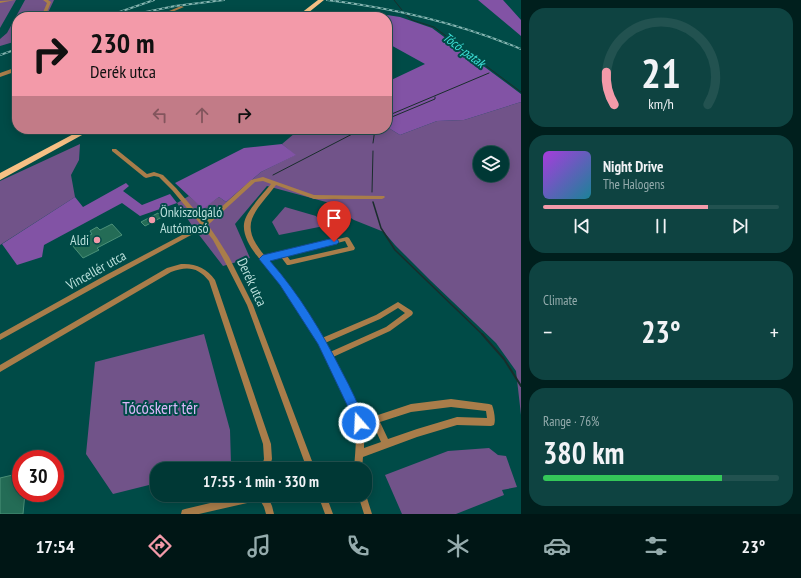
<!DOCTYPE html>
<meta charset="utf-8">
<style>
body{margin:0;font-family:"PT Sans Narrow",sans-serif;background:#0e4341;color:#f1f3f6;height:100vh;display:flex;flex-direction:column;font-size:15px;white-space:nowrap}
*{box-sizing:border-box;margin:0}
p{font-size:13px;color:#95acad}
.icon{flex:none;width:22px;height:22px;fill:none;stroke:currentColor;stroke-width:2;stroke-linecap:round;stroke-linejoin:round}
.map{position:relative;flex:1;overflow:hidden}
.side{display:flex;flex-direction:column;gap:8px;padding:8px;background:#001f1d;width:280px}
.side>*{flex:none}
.banner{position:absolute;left:12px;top:12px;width:380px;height:122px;border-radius:16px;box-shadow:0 2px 10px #0003,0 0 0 1px #225250;background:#f39aa9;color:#111;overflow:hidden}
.buttons{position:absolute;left:473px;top:146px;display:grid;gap:8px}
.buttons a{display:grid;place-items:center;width:36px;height:36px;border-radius:50%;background:#003835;box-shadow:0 2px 10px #0003,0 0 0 1px #225250;font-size:20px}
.speed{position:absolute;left:12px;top:450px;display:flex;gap:8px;font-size:20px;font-weight:700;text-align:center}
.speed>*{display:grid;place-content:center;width:52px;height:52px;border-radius:50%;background:#003835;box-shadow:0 2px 10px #0003,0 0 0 1px #225250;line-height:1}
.speed .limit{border:6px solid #d22;background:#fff;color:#111}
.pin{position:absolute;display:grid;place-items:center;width:34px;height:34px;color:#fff;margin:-41px -17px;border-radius:50% 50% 50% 0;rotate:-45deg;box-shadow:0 0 4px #0007}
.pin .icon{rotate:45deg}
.me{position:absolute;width:44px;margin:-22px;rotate:341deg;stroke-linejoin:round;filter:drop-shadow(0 0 3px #0008)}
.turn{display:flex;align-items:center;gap:14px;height:84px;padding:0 12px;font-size:18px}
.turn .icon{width:52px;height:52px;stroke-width:2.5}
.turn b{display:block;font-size:28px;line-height:34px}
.lanes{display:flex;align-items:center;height:38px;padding:0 12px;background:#0003;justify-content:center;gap:20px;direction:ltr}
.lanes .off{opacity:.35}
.big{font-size:30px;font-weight:800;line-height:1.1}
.side .card{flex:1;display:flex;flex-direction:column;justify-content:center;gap:6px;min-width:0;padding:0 14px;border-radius:16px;background:#0e4341}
.side .dial{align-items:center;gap:0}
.dial svg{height:104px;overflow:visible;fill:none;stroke:#225250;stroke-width:7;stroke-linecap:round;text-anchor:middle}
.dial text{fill:#f1f3f6;stroke:none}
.song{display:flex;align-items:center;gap:12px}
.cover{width:48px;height:48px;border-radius:6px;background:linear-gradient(135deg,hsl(280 70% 55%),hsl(190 70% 35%))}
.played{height:4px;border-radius:2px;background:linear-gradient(90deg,#f39aa9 70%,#225250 70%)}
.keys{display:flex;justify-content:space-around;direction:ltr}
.heat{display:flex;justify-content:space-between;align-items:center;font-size:22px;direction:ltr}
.charge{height:6px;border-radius:3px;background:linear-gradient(90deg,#34c759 76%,#225250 0)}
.trip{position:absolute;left:150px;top:462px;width:222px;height:40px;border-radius:16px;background:#003835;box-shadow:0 2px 10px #0003,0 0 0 1px #225250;font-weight:800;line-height:40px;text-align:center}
.tabs{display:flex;height:64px;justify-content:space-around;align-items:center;background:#001615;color:#95acad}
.tabs .icon{width:28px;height:28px}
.tabs .current{color:#f39aa9}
.tabs b{font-size:18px;color:#f1f3f6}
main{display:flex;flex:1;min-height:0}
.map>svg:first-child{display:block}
</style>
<main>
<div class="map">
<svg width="521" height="514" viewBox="0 0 521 514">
<rect width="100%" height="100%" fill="#004b47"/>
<path fill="#715389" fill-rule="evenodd" d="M 0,0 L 16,0 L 0,28 Z
M 25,0 L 54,0 L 46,17 L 17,17 L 17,41 L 0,46 L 0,39 L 7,33 Z
M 521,102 L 521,415 L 516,371 L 496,343 L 430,280 L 395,245 L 384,232 L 354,220 L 326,202 L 267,186 L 235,224 L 250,258 L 223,266 L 193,227 L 177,203 L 189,196 L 203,208 L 219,197 L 226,202 L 261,172 L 295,155 L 282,144 L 295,133 L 331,131 L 335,129 L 387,129 L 387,127 L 400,135 L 437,121 L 464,120 ZM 480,153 L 502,153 L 502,175 L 480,175 Z
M 80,144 L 79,160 L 71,175 L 75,197 L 0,245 L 0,181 Z
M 285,207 L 316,216 L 324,226 L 279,235 L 272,222 Z
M 204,334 L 230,430 L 231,463 L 210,469 L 157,469 L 157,483 L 113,494 L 86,454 L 95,362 Z
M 489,448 L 498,455 L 506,456 L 517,487 L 502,490 L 504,495 L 456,514 L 402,514 L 385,475 L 448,451 Z"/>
<path fill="#8253a5" d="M 478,0 L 503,0 L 521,20 L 521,36 Z
M 343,11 L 371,17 L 387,15 L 400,17 L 432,28 L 521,94 L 521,102 L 464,120 L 437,121 L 400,135 L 387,127 L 387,82 L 425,64 L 387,43 L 387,17 L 318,17 Z
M 282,144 L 296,155 L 261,172 L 226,202 L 219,197 L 203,209 L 175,183 L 244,148 Z
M 126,183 L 129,186 L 123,191 L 142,205 L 170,194 L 177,203 L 140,216 L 122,203 L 44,245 L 42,257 L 17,265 L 2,244 L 75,197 L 83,207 Z"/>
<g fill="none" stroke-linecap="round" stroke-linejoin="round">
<path stroke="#192d2c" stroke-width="1" d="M 394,0 L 402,10
M 405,14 L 412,20 L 434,27 L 521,92
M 387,116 L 489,73
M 387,119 L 435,99 L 435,97
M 373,143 L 375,129
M 273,175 L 362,129
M 372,192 L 373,151"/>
<path stroke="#192d2c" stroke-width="1.5" d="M 373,202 L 381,228 L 395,250 L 483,335"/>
<path stroke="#192d2c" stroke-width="2" d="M 482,334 L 504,359 L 521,386"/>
</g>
<path fill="#246c56" stroke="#4b9179" d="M 158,213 L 162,217 L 145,226 L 141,222 Z
M 112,224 L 122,235 L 97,248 L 99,250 L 83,258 L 72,245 L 92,234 L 90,231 L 97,227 L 100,230 Z
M 21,473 L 21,493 L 25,493 L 23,514 L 0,514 L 0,478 Z"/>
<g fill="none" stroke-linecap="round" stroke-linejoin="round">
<path fill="#a97d4a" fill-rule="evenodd" d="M 181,6 L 184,7 L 160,17 L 155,17 Z
M 112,149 L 116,149 L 147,174 L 154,172 L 163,175 L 176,188 L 205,222 L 251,180 L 263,177 L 314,195 L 384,196 L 385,197 L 384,198 L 382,199 L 314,199 L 276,185 C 255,213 237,223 265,256 L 347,237 L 349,238 L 355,248 L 354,250 L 289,265 L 287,265 L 281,257 L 268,260 C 289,284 307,310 322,338 L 376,315 L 398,302 L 412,311 L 413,313 L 412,315 L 390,331 L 333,357 C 343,376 357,400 362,420 C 364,429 364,439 364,448 L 381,442 L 371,420 L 372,417 L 411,404 L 451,399 L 489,404 L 492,405 C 494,410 496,420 494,425 L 491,426 L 457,425 L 417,437 L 363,457 L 362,469 L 354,469 C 355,454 357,439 355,424 C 353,410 345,397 339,384 C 324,353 308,323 288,294 C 284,289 280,283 276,277 C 264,264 242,243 244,224 C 245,212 264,193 271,184 L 263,181 L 255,182 L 208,225 L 217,238 L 229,257 L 253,305 L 315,469 L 307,469 L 247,305 L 224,260 L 213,240 L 204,228 L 110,279 L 0,340 L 0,334 L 106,275 L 201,225 L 172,190 L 159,177 L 154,176 L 146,178 L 144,177 L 112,151 ZM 345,241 L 348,247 L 290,260 L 287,256 ZM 398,308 L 405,313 L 386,327 L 330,352 L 325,343 L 380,319 ZM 451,407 L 486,411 L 487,418 L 457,417 L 417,429 L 388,439 L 380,422 L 411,412 Z
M 181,264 C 195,263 207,268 215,280 L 271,444 L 272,459 L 269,469 L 261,469 L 264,459 L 263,444 L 209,281 C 198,267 187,266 171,272 L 0,372 L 0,365 L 167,268 Z
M 365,492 L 366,495 L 372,514 L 364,514 L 358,495 L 365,495 Z
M 244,495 L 267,495 L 272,506 L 274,514 L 266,514 L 264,507 L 260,500 L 199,514 L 181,514 L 182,510 L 185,509 Z
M 318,495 L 326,495 L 333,514 L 325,514 Z"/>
<path fill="#a97d4a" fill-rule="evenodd" d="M 15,0 L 0,3 L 0,1 Z
M 43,0 L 48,0 L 51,2 L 45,17 L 41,17 L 47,3 Z
M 17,67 L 17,71 L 0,77 L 0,73 Z"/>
<path fill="#f6c084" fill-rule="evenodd" d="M 318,0 L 324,0 L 303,17 L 296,17 Z
M 83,129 L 93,129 L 0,180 L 0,173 Z"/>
<defs>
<path id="rail" d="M 327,0 C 394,8 458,23 521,49
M 105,17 L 154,0
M 121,17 L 175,6 L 224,0
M 0,55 L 17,49"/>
</defs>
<use href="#rail" stroke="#87b7b3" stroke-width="2"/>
<use href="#rail" stroke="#004b47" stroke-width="1" stroke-dasharray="3" stroke-linecap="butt"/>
</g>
<path fill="#1a73e8" stroke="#114b97" d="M 334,238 L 337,239 L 339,242 L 337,244 L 270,261 C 299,294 322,332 342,372 C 351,389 359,405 365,423 L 363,427 L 359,428 L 355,427 L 349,409 L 318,344 L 280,285 L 259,259 L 263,255 Z"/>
<g fill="#f39aa9" stroke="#004b47" stroke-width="1.5">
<circle cx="152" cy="220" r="4"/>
<circle cx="97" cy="240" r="4"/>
</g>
<g text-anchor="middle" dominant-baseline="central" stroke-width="4" stroke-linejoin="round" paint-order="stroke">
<g font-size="13" font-style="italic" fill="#3de1d8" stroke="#004b47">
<text transform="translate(464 50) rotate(37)">Tócó-patak</text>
</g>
<g font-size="14" fill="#b9dfdb" stroke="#004b47" text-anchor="start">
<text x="160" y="212">Önkiszolgáló<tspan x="160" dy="16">Autómosó</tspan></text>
<text x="89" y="240" text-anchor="end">Aldi</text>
</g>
<g font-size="14" fill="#b9dfdb" stroke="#004b47">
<text transform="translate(96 270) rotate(-29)">Vincellér utca</text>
<text transform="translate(252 282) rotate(65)">Derék utca</text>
</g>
<g font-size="17" fill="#d9b5f7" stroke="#004b47">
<text x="160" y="408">Tócóskert tér</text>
</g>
</g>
</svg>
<div class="buttons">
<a><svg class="icon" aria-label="layers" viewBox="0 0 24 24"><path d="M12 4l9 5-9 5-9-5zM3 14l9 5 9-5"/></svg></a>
</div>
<div class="speed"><div class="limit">30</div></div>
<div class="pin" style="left:334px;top:242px;background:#d93025"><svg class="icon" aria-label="arrive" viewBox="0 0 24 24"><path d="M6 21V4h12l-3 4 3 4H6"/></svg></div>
<svg class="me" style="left:359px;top:423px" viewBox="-20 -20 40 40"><circle r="17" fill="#1a73e8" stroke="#fff" stroke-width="3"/><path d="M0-11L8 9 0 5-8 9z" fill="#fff"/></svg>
<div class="trip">17:55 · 1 min · 330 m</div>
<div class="banner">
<div class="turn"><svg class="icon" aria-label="right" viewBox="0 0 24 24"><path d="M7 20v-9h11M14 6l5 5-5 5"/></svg><div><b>230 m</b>Derék utca</div></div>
<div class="lanes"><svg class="icon off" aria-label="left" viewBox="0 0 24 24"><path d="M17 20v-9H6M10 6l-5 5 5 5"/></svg><svg class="icon off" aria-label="ahead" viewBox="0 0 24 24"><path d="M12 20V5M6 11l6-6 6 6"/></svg><svg class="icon" aria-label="right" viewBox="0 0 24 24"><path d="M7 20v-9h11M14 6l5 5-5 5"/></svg></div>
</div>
</div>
<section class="side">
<div class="card dial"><svg viewBox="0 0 100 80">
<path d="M14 69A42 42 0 1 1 86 69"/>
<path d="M14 69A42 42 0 0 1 8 44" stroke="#f39aa9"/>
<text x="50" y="56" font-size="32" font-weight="700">21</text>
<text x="50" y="72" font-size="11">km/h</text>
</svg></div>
<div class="card">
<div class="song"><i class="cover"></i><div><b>Night Drive</b><p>The Halogens</p></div></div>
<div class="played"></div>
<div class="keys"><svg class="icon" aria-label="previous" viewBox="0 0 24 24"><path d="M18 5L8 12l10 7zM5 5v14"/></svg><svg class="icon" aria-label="pause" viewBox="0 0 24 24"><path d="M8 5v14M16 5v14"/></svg><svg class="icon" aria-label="next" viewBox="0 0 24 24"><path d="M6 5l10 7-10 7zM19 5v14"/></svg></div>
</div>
<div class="card"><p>Climate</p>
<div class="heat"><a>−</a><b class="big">23°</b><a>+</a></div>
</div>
<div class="card"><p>Range · 76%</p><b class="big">380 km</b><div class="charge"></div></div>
</section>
</main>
<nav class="tabs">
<b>17:54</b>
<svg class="icon current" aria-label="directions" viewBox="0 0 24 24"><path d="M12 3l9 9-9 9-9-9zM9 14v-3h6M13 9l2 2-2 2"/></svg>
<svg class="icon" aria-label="music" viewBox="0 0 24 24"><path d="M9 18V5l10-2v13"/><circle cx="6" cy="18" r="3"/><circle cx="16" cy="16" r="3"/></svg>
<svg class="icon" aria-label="phone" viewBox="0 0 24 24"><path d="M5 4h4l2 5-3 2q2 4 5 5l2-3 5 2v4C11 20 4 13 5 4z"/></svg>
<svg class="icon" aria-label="climate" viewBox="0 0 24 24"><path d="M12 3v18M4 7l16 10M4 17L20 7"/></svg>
<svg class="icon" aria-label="car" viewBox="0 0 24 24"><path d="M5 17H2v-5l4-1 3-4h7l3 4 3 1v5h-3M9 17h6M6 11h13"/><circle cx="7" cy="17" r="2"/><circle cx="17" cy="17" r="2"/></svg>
<svg class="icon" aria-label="filters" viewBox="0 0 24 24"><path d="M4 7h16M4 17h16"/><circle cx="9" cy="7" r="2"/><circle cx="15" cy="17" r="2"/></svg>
<b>23°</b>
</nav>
